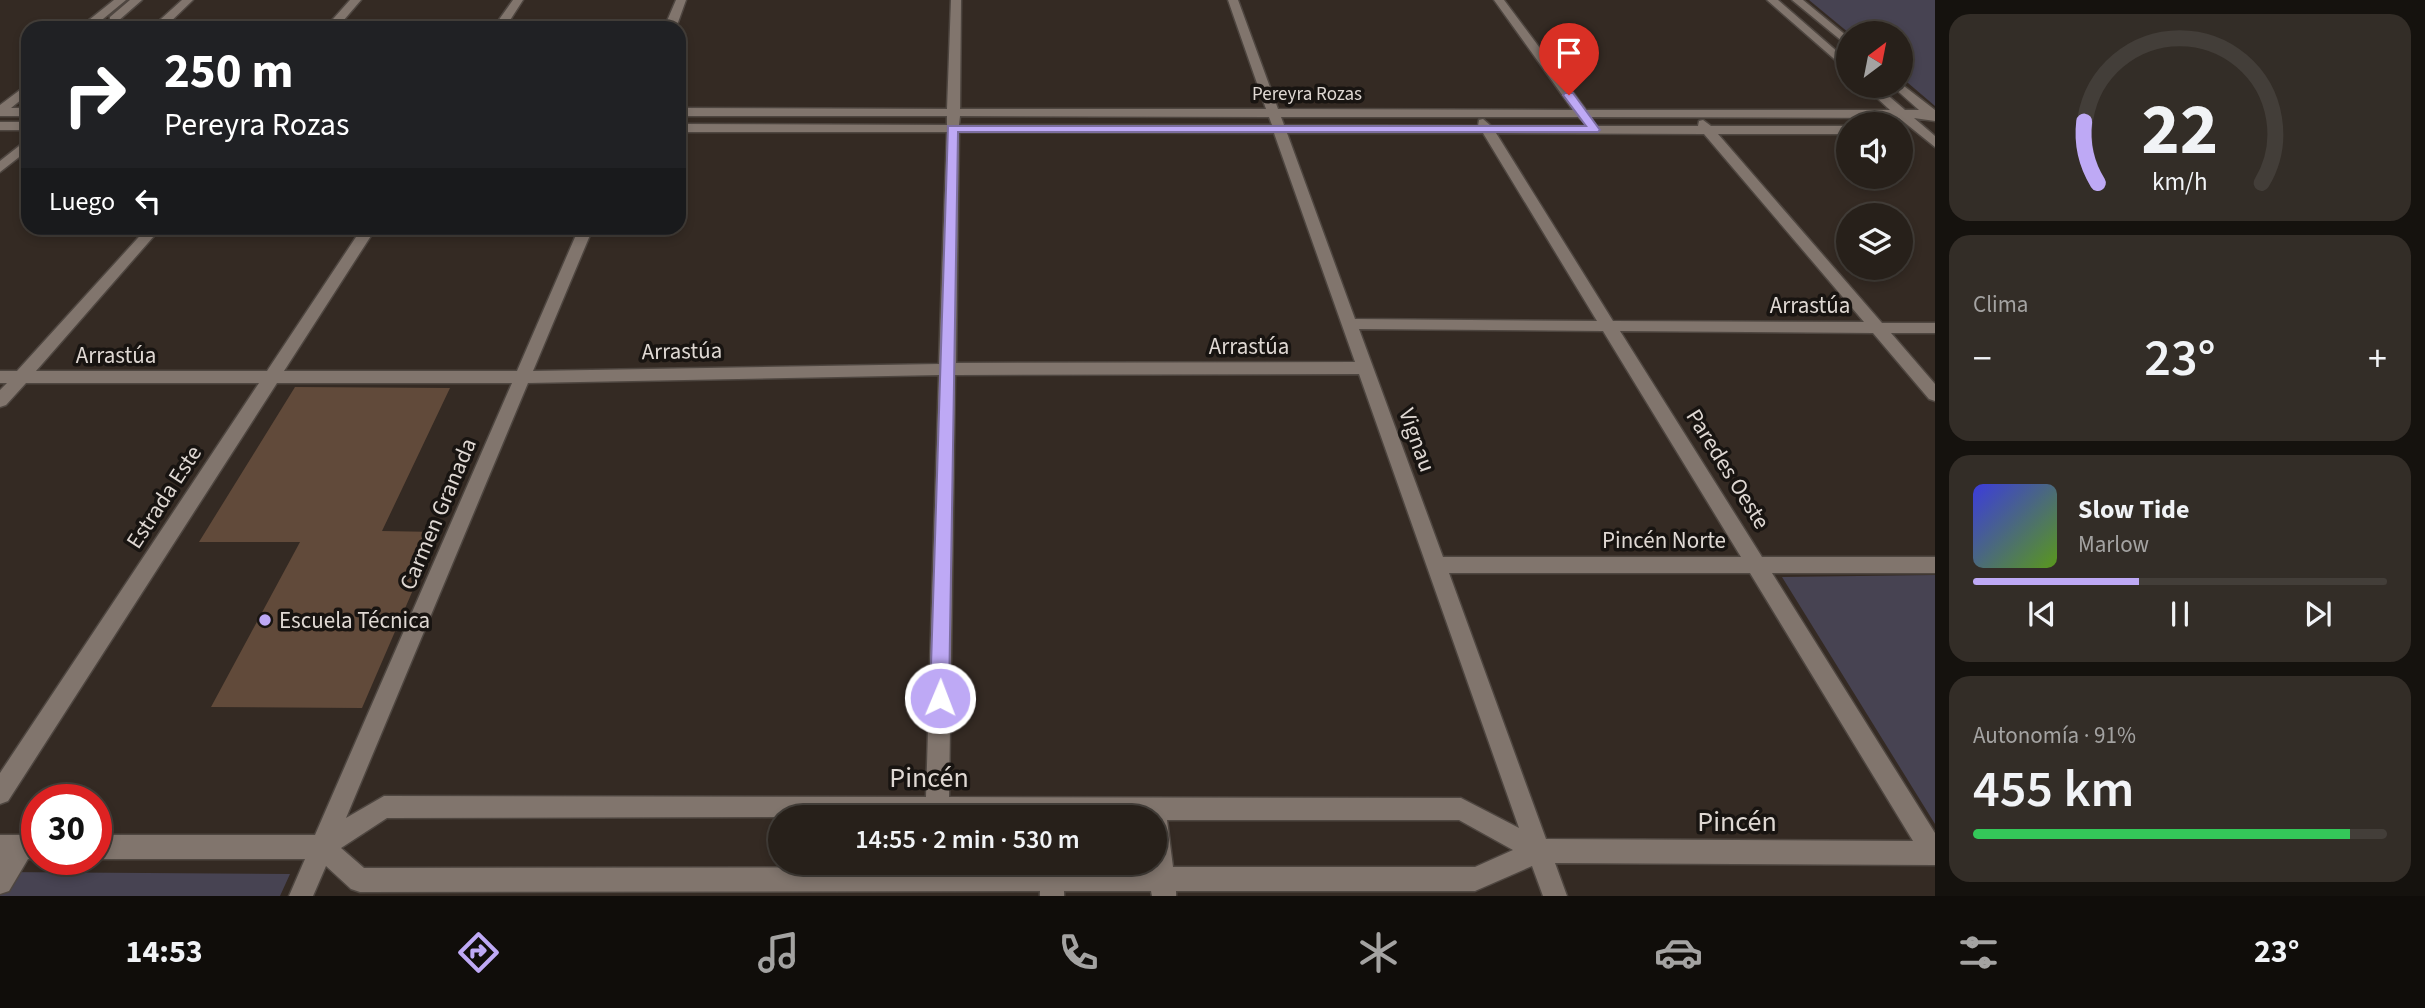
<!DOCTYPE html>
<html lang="es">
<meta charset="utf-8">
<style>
body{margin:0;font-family:"Source Sans 3",sans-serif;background:#332d27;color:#f1f3f6;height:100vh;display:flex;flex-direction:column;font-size:26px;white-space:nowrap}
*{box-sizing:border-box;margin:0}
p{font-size:23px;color:#a4a3a2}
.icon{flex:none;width:38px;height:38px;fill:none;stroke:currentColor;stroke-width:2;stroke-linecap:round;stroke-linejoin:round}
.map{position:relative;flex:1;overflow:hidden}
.sheet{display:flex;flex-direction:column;gap:14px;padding:14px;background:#15120e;width:490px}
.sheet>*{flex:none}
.hud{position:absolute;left:21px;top:21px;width:665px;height:214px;border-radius:21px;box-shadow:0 4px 10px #0003,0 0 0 2px #433e39;background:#202124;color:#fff;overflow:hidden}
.needle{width:46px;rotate:32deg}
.controls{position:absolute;left:1836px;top:21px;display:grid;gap:14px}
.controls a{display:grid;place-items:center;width:77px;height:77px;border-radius:50%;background:#27201a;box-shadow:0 4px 10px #0003,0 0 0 2px #433e39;font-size:35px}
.speed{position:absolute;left:21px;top:784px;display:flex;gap:14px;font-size:35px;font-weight:700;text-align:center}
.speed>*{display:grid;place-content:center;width:91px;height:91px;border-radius:50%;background:#27201a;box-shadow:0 4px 10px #0003,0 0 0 2px #433e39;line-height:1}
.speed .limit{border:10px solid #d22;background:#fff;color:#111}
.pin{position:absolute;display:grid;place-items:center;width:60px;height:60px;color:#fff;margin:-72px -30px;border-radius:50% 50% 50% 0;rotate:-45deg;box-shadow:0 0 7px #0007}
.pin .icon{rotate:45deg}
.me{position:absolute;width:77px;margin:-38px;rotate:1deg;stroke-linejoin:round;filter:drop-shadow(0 0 5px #0008)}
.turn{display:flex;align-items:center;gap:24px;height:147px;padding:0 28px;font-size:32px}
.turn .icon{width:91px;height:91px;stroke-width:2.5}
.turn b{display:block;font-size:49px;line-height:60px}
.then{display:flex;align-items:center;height:66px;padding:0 28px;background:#0003;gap:14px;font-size:26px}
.big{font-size:52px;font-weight:600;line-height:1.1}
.sheet .tile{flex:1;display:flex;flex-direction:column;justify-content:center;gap:10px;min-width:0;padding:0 24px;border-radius:21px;background:#332d27}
.sheet .dial{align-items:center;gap:0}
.dial svg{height:182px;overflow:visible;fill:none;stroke:#433e39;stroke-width:7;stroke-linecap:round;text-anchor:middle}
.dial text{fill:#f1f3f6;stroke:none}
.song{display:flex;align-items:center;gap:21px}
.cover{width:84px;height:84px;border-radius:10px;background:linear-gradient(135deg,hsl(240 70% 55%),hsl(90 70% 35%))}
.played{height:7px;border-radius:4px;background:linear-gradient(90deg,#bea9f5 40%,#433e39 40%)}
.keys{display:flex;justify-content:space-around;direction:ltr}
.heat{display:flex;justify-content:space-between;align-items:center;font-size:38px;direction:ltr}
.charge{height:10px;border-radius:5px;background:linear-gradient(90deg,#34c759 91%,#433e39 0)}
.trip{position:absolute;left:768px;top:805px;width:399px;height:70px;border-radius:35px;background:#27201a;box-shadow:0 4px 10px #0003,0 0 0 2px #433e39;font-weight:600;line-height:70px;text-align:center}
.tab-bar{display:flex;height:112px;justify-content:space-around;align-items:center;background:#100d0a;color:#a4a3a2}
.tab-bar .icon{width:49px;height:49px}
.tab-bar .current{color:#bea9f5}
.tab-bar b{font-size:32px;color:#f1f3f6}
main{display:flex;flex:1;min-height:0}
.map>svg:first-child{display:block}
</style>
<main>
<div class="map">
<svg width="1935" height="896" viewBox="0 0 1935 896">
<rect width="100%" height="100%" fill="#342a23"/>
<path fill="#474352" d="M 1809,0 L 1935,0 L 1935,106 L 1901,77 L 1900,33 L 1849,33 Z
M 1935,575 L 1935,824 L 1782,577 Z
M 0,872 L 290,874 L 280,896 L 0,896 Z"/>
<path fill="#614a3a" d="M 295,387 L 450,388 L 382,531 L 438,532 L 362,708 L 211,707 L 300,542 L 199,542 Z"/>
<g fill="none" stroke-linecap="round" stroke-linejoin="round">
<defs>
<path id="minor" d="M 114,0 L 126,0 L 92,28 L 79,28 Z
M 130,0 L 142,0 L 118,21 L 110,21 L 110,17 Z
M 182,0 L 193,0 L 164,28 L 151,28 Z
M 350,0 L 361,0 L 337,28 L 325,28 Z
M 513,0 L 523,0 L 505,28 L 493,28 Z
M 676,0 L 686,0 L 676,28 L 664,28 Z
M 951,0 L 961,0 L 960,109 L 1266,109 L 1228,0 L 1238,0 L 1278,109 L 1573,110 L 1494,0 L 1504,0 L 1586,110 L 1890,110 L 1864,86 L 1877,86 L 1905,110 L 1919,110 L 1892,86 L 1900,86 L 1900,83 L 1935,110 L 1935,121 L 1914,118 L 1935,136 L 1935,147 L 1899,118 L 1591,117 L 1590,122 L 1586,123 L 1578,117 L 1281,117 L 1284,125 L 1478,126 L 1479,120 L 1483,119 L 1491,126 L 1698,126 L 1699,121 L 1703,120 L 1711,126 L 1848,126 L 1848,134 L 1718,134 L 1882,323 L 1935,323 L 1935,333 L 1891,333 L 1935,384 L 1935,401 L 1929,399 L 1873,333 L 1620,331 L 1762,557 L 1935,557 L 1935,573 L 1772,573 L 1935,833 L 1935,865 L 1555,863 L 1567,896 L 1543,896 L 1532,866 L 1475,891 L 1176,891 L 1176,896 L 1152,896 L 1151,891 L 1064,891 L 1064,896 L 1040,896 L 1040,891 L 360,892 L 351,889 L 326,866 L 313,896 L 289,896 L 305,859 L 96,859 L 96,835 L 315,835 L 512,383 L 277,383 L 8,801 L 0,804 L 0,773 L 259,383 L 26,383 L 6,405 L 0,407 L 0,390 L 7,383 L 0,383 L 0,371 L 17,371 L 147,228 L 161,228 L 36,371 L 267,371 L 362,228 L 376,228 L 284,371 L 517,371 L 579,228 L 593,228 L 533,371 L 939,364 L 947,132 L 679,132 L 679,124 L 947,125 L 947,116 L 679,116 L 679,108 L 947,109 ZM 960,116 L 1269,117 L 1272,125 L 959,125 ZM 959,132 L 1274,133 L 1355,362 L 956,363 ZM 1287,133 L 1483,133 L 1597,321 L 1355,319 ZM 1496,133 L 1704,134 L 1864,322 L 1613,321 ZM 1359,329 L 1603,331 L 1741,557 L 1443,557 ZM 1359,374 L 1519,828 L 1461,798 L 949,797 L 955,375 ZM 939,375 L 926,797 L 384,796 L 346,818 L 528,383 ZM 1449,573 L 1750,573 L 1913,841 L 1546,839 ZM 780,817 L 1155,817 L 1155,863 L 1148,863 L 1149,867 L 1063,867 L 1063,863 L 1039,863 L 1039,867 L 364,868 L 341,848 L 387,818 ZM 1167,820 L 1459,820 L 1513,850 L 1475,867 L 1173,867 Z
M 1767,0 L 1778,0 L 1848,61 L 1848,71 Z
M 1792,0 L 1803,0 L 1848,37 L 1848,46 Z
M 28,84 L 28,94 L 11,108 L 28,108 L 28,116 L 0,116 L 0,105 Z
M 0,122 L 28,122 L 28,130 L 0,130 Z
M 28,139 L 28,150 L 0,172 L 0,161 Z
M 0,835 L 37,835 L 37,859 L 28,859 L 9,891 L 0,894 Z"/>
</defs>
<use href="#minor" stroke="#4e4640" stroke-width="3"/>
<use href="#minor" fill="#81756d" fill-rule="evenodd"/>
</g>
<path fill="#bea9f5" stroke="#7c6e9f" stroke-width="2" d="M 1565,93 L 1573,93 L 1600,130 L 1598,132 L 958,132 L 949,698 L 947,704 L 940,707 L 933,704 L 930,698 L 948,126 L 1586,126 L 1563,95 Z"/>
<circle fill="#bea9f5" stroke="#181411" stroke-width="2.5" cx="265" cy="620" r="7"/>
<g text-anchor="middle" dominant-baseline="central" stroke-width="7" stroke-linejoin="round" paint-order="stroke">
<g font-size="19" fill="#dfd8d3" stroke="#181411">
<text x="1307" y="94">Pereyra Rozas</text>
</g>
<g font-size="23" fill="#dfd8d3" stroke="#181411">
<text x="1810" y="305">Arrastúa</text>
<text x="1249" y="346">Arrastúa</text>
<text transform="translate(682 351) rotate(-1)">Arrastúa</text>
<text x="116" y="355">Arrastúa</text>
<text transform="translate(1417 440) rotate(70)">Vignau</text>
<text transform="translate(1728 469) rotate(58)">Paredes Oeste</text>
<text transform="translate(164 497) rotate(-57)">Estrada Este</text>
<text transform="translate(438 514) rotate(-67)">Carmen Granada</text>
<text x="1664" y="540">Pincén Norte</text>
</g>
<g font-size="23" fill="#dfd8d3" stroke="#181411" text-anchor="start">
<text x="279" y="620">Escuela Técnica</text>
</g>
<g font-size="28" fill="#dfd8d3" stroke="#181411">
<text x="929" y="778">Pincén</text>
<text x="1737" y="822">Pincén</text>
</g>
</g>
</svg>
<div class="controls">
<a><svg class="needle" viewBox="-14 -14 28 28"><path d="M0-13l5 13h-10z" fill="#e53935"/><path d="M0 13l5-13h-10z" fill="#a4a3a2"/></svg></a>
<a><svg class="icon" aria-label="sound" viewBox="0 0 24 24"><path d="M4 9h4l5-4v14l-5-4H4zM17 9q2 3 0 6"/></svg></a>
<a><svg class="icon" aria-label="layers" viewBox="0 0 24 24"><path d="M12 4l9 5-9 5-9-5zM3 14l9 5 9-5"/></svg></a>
</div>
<div class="speed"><div class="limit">30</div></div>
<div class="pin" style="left:1569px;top:95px;background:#d93025"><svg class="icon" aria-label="arrive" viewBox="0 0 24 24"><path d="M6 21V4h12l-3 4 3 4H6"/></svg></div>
<svg class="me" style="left:940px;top:698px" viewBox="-20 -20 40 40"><circle r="17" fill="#bea9f5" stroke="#fff" stroke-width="3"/><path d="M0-11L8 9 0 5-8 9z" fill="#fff"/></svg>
<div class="trip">14:55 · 2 min · 530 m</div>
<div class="hud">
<div class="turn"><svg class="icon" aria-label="right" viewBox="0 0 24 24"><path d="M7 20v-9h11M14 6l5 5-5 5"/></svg><div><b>250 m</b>Pereyra Rozas</div></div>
<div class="then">Luego<svg class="icon" aria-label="left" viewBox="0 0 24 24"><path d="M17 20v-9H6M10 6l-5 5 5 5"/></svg></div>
</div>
</div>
<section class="sheet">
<div class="tile dial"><svg viewBox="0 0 100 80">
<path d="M14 69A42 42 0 1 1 86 69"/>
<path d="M14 69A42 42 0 0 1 8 42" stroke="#bea9f5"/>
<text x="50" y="56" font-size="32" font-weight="700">22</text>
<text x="50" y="72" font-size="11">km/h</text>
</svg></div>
<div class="tile"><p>Clima</p>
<div class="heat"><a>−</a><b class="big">23°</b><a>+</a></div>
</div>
<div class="tile">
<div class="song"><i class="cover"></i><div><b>Slow Tide</b><p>Marlow</p></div></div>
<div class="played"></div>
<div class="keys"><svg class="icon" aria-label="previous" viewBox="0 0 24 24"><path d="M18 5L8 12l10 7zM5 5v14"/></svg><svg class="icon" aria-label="pause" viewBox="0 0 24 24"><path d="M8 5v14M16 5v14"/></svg><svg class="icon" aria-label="next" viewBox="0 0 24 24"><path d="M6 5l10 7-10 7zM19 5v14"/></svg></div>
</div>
<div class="tile"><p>Autonomía · 91%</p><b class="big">455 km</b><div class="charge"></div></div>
</section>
</main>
<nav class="tab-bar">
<b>14:53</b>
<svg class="icon current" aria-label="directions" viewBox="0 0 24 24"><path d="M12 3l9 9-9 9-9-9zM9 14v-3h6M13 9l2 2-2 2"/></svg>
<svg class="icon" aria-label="music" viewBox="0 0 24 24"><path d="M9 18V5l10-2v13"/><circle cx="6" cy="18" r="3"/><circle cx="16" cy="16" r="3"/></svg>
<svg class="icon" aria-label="phone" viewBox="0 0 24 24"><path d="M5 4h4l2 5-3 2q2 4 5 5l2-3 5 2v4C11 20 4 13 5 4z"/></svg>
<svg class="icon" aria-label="climate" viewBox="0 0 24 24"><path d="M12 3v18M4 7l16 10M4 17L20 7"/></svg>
<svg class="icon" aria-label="car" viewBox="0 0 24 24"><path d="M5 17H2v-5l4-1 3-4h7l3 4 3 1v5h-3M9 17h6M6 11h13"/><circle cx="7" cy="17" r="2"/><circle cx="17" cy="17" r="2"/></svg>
<svg class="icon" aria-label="filters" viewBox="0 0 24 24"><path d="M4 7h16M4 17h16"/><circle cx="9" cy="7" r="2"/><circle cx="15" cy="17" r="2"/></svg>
<b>23°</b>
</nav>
